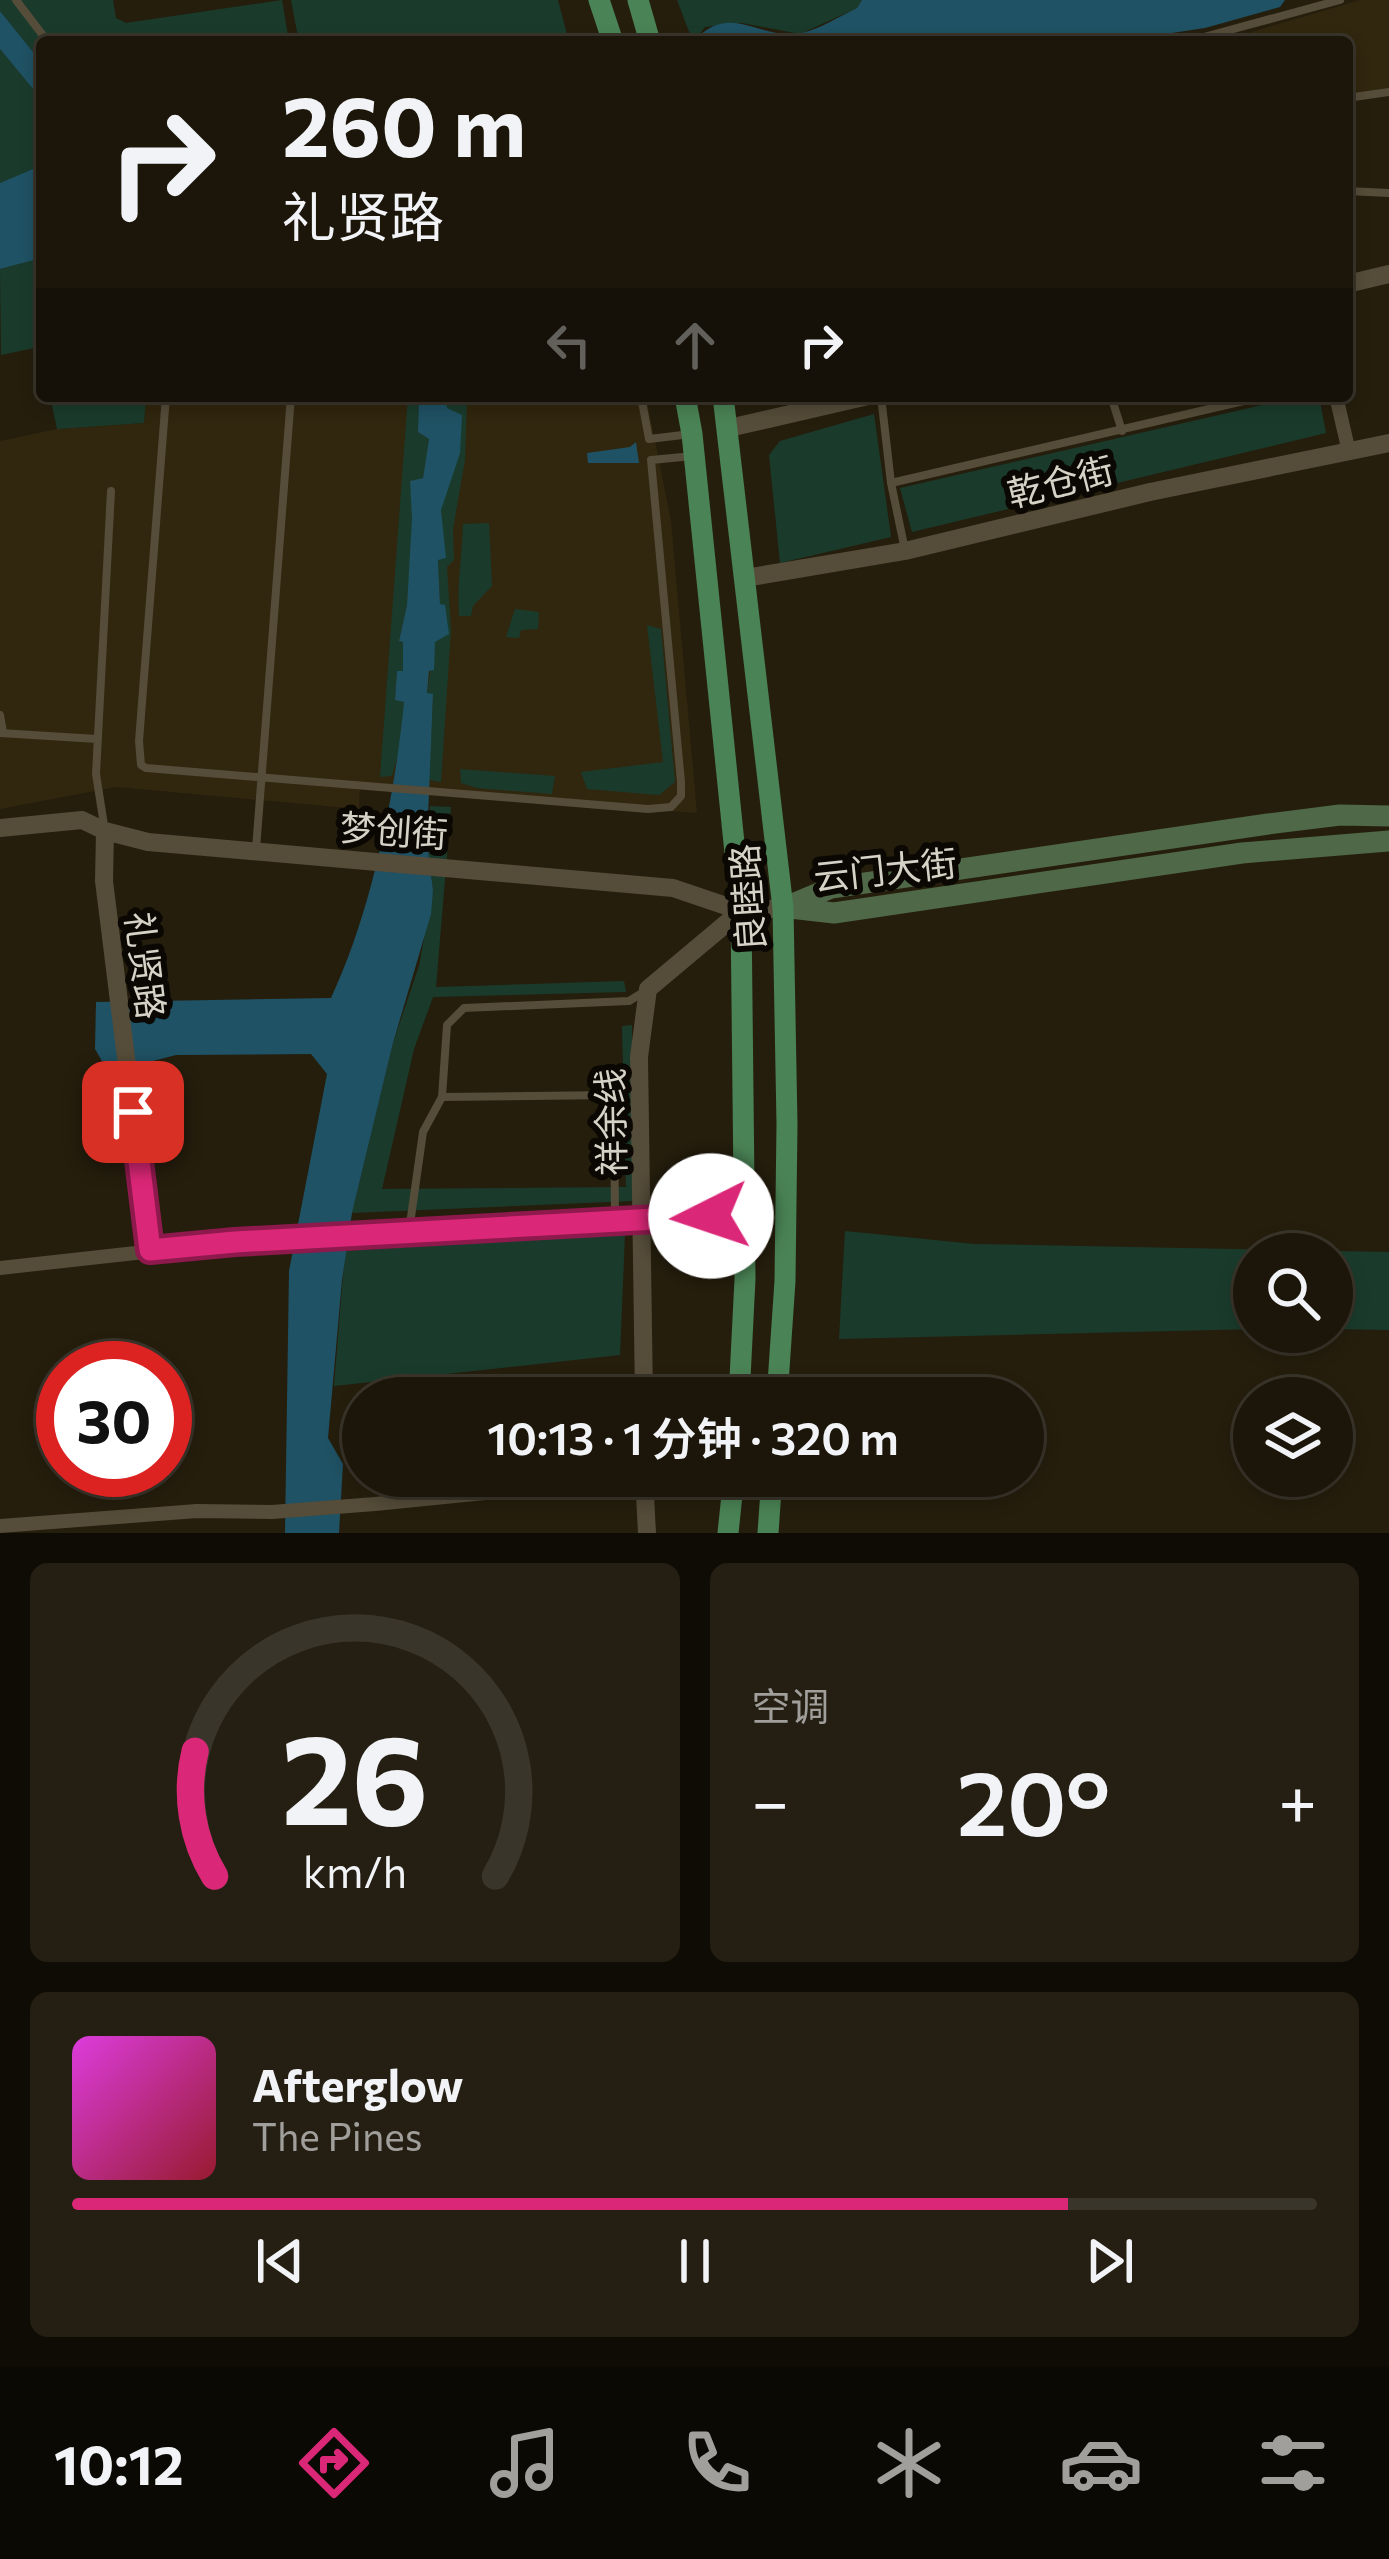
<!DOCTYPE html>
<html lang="zh">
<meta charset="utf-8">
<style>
body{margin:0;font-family:Commissioner,"Noto Sans SC",sans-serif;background:#251f13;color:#f1f3f6;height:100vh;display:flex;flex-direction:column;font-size:45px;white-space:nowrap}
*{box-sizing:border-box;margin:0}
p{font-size:39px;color:#a09f9c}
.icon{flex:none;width:66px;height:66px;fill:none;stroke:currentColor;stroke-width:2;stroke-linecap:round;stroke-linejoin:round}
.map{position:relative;height:1533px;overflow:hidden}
.details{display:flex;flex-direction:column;gap:30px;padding:30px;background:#0f0c06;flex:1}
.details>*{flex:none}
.hud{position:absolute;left:36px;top:36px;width:1317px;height:366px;border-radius:12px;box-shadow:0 6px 18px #0003,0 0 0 3px #3a352b;background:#1c160a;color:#f1f3f6;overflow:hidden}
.tools{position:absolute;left:1233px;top:1233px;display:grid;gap:24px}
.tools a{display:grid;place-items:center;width:120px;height:120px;border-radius:50%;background:#1c160a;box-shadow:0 6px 18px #0003,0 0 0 3px #3a352b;font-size:60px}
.speed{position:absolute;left:36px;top:1341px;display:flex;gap:24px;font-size:60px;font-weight:700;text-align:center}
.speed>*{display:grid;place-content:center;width:156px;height:156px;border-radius:50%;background:#1c160a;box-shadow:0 6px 18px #0003,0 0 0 3px #3a352b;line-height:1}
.speed .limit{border:18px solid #d22;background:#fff;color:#111}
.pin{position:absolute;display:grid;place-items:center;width:102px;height:102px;color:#fff;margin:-51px;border-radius:24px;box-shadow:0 6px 18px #0006}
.me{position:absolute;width:132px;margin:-66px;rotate:266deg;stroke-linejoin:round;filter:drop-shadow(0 0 9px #0008)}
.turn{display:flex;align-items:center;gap:42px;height:252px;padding:0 48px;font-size:54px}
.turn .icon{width:156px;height:156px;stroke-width:2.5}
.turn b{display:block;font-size:84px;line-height:102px}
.lanes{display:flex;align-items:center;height:114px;padding:0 48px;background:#0003;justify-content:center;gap:60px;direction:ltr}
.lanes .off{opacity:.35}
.big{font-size:90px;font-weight:600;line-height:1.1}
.details .tile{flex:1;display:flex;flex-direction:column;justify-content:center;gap:18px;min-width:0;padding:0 42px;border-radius:18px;background:#251f13}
.details .dial{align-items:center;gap:0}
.dial svg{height:312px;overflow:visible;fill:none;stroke:#3a352b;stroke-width:7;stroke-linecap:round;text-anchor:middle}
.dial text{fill:#f1f3f6;stroke:none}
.song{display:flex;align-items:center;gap:36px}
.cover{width:144px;height:144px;border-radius:18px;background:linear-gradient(135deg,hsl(300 70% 55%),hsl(350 70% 35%))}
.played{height:12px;border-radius:6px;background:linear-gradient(90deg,#db2777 80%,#3a352b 80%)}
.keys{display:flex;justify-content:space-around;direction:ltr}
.heat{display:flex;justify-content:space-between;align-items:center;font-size:66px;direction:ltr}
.details .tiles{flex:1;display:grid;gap:30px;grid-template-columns:1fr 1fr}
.tile:last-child{grid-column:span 2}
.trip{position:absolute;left:342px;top:1377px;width:702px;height:120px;border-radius:60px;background:#1c160a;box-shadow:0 6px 18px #0003,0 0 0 3px #3a352b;font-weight:600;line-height:120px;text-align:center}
.menu{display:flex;height:192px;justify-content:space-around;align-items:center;background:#0b0904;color:#a09f9c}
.menu .icon{width:84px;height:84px}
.menu .current{color:#db2777}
.menu b{font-size:54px;color:#f1f3f6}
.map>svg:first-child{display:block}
</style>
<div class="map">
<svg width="1389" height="1533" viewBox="0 0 1389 1533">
<rect width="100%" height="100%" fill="#251e0d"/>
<path fill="#31260e" d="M 1360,0 L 1389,0 L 1389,89 L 1347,96 L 1347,42 L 1217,42 Z
M 146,396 L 646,396 L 671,521 L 697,813 L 360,787 L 359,809 L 116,787 L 0,809 L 0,441 L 57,429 L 144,423 Z"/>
<path fill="#1a3b2c" d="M 0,0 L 113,0 L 116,18 L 126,23 L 282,0 L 289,42 L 42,42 L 42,63 L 0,11 Z
M 291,0 L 558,0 L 569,42 L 299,42 Z
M 677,0 L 862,0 L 857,8 L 800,34 L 742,23 L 705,27 L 693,42 Z
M 0,49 L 42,100 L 42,165 L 0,183 Z
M 42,258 L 42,360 L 39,347 L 1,355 L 0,269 Z
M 50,396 L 146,396 L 144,423 L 57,429 Z
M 408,396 L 419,396 L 418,432 L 429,439 L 423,478 L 410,481 L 413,517 L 407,605 L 399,640 L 403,642 L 403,671 L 397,672 L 395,700 L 404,702 L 400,747 L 392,776 L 380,777 Z
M 445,396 L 466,396 L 467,400 L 465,460 L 453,529 L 454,560 L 447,567 L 451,630 L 441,782 L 429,780 L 433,695 L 427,694 L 440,604 L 438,559 L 445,558 L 441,510 Z
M 1301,396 L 1319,396 L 1326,433 L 912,532 L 900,488 Z
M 874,414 L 891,537 L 780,563 L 769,455 L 780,441 Z
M 489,523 L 492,586 L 473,606 L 471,616 L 459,616 C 457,583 462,556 463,524 Z
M 515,609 L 539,612 L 538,629 L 521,630 L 519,638 L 506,637 Z
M 647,625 L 661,629 L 675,782 L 659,795 L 587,789 L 581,772 L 663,762 Z
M 460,769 L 555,776 L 552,794 L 477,788 L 461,783 Z
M 430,806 L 451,807 L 436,987 L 624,981 L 626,992 L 433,997 L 414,1049 L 382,1189 L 626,1187 L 622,1026 L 632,1025 L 632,1201 L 352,1213 L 393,1043 L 419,966 L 433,890 L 427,842 Z
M 845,1231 L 974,1244 L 1389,1252 L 1389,1330 L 1332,1329 L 1332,1254 L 1254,1254 L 1254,1329 L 839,1339 Z
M 625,1234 L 620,1355 L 334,1386 L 345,1251 Z"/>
<path fill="#1f5264" d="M 862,0 L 1285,0 L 1280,7 L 1205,28 L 1112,42 L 693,42 C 731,0 758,41 802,33 C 820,29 840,16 857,8 Z
M 0,11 L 42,63 L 42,100 L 0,49 Z
M 42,165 L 42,258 L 0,269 L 0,183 Z
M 419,396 L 445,396 L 447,408 L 462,415 L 460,453 L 441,510 L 446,558 L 438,560 L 440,604 L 445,605 L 449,634 L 435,642 L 434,670 L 429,671 L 427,693 L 433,694 L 427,842 L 433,890 L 431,914 L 393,1043 L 352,1213 L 342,1280 L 328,1438 L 343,1464 L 339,1533 L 285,1533 L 289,1271 L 327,1074 L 311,1054 L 176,1055 L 149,1062 L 102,1061 L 95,1049 L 96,1002 L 331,998 C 371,913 395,796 404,702 L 395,700 L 397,671 L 403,671 L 403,642 L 399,641 L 407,605 L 412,518 L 410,481 L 423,478 L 429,439 L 418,432 Z
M 636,442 L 639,463 L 588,463 L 587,453 L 630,447 Z"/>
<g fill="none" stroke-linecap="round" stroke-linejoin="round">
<path stroke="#554c39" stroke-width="8" d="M 16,0 L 48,42
M 1166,42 L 1204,37 L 1340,0
M 1347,98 L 1389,92
M 1347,191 L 1389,193
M 166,396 L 139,741 L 141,765 L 146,768 L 648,809 L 671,807 L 681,796 L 681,782 L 651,460 L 693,456
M 641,396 L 649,439 L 691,434
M 881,396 L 891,483 L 905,550
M 1111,396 L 1122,431
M 891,483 L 1265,396
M 0,715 L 3,732
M 0,733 L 97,739
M 104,825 L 96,774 L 111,491
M 256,849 L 291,396
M 442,1097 L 614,1095 L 615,1222
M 409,1231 L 423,1132 L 442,1097 L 447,1025 L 464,1008 L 629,1001 L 647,990"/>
<path stroke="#554c39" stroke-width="14" d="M 1336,396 L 1349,452
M 0,1268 L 235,1242 L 744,1214
M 0,1526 L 197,1511 L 272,1512 L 375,1504 L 644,1477"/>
<path stroke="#554c39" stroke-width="18" d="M 1347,284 L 1389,274
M 729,428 L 868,396
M 745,578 L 905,551 L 1150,492 L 1389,443
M 0,828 L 82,820 L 105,831 L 148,842 L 673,888 L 741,911 L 783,908
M 105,831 L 104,881 L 150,1250
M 644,1398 L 639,1057 L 648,989 L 741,911
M 644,1476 L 647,1533"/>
<path stroke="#4f6847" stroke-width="21" d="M 783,908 L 831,888 L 1268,824 L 1340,815 L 1389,816
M 790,908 L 834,913 L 1242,853 L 1389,841"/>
<path stroke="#4a8355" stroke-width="21" d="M 599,0 L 613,42
M 638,0 L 650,42
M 685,396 L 692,434 L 741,911 L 745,1279 L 739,1398
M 723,396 L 783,908 L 787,1124 L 785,1281 L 777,1398
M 728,1533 L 734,1476
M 768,1533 L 772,1476"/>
</g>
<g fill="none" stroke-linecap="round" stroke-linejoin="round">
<defs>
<path id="route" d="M 133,1112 L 150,1250 L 235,1242 L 711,1216"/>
</defs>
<use href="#route" stroke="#8e194d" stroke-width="30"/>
<use href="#route" stroke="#db2777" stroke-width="21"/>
</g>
<g text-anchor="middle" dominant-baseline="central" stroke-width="12" stroke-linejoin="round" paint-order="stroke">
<g font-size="36" fill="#d7d2c7" stroke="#0b0803">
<text transform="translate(1060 480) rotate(-14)">乾仓街</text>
<text transform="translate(394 829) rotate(4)">梦创街</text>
<text transform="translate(885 868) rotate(-6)">云门大街</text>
<text transform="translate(746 898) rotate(-94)">良睦路</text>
<text transform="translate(147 965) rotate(83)">礼贤路</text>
<text transform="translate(609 1122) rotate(-91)">祥余线</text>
</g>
</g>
</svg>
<div class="tools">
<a><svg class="icon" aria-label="search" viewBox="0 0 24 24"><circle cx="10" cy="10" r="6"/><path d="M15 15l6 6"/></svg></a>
<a><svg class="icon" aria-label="layers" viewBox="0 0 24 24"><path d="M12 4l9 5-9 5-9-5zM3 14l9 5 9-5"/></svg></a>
</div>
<div class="speed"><div class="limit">30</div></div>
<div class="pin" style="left:133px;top:1112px;background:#d93025"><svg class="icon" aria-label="arrive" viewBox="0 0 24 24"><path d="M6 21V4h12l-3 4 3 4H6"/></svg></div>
<svg class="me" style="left:711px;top:1216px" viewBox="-20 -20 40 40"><circle r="19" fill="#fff"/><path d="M0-13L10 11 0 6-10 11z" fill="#db2777"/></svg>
<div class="trip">10:13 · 1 分钟 · 320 m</div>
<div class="hud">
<div class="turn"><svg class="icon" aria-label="right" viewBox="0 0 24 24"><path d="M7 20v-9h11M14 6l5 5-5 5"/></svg><div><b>260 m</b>礼贤路</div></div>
<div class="lanes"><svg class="icon off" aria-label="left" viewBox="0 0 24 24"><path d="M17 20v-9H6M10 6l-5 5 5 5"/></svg><svg class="icon off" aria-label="ahead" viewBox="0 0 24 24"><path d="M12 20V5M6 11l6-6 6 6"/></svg><svg class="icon" aria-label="right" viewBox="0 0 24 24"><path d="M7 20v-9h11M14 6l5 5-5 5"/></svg></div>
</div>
</div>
<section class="details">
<div class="tiles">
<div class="tile dial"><svg viewBox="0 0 100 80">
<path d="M14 69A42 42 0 1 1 86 69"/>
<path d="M14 69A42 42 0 0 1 9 37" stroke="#db2777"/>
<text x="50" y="56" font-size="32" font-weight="700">26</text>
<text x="50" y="72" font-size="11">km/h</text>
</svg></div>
<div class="tile"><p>空调</p>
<div class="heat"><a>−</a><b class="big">20°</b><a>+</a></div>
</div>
<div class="tile">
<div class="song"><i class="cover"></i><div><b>Afterglow</b><p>The Pines</p></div></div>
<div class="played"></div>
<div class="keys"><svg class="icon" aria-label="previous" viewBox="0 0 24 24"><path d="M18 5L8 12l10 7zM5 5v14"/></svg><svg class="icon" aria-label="pause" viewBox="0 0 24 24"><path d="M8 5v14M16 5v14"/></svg><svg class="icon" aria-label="next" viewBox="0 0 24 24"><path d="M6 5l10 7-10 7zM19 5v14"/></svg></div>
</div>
</div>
</section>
<nav class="menu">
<b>10:12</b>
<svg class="icon current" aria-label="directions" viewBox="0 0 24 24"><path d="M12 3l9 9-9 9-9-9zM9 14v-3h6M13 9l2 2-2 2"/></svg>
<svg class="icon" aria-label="music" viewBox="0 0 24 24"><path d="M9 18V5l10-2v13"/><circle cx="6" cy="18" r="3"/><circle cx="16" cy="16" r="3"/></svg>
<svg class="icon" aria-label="phone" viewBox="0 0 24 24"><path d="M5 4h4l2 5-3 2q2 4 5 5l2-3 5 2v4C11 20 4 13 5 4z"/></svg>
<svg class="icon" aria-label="climate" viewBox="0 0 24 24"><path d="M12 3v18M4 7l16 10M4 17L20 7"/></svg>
<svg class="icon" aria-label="car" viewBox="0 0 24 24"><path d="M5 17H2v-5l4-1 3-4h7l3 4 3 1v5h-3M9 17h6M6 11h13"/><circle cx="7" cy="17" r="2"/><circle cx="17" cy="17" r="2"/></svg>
<svg class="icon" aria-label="filters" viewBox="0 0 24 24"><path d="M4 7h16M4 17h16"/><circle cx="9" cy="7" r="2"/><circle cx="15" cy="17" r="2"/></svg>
</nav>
